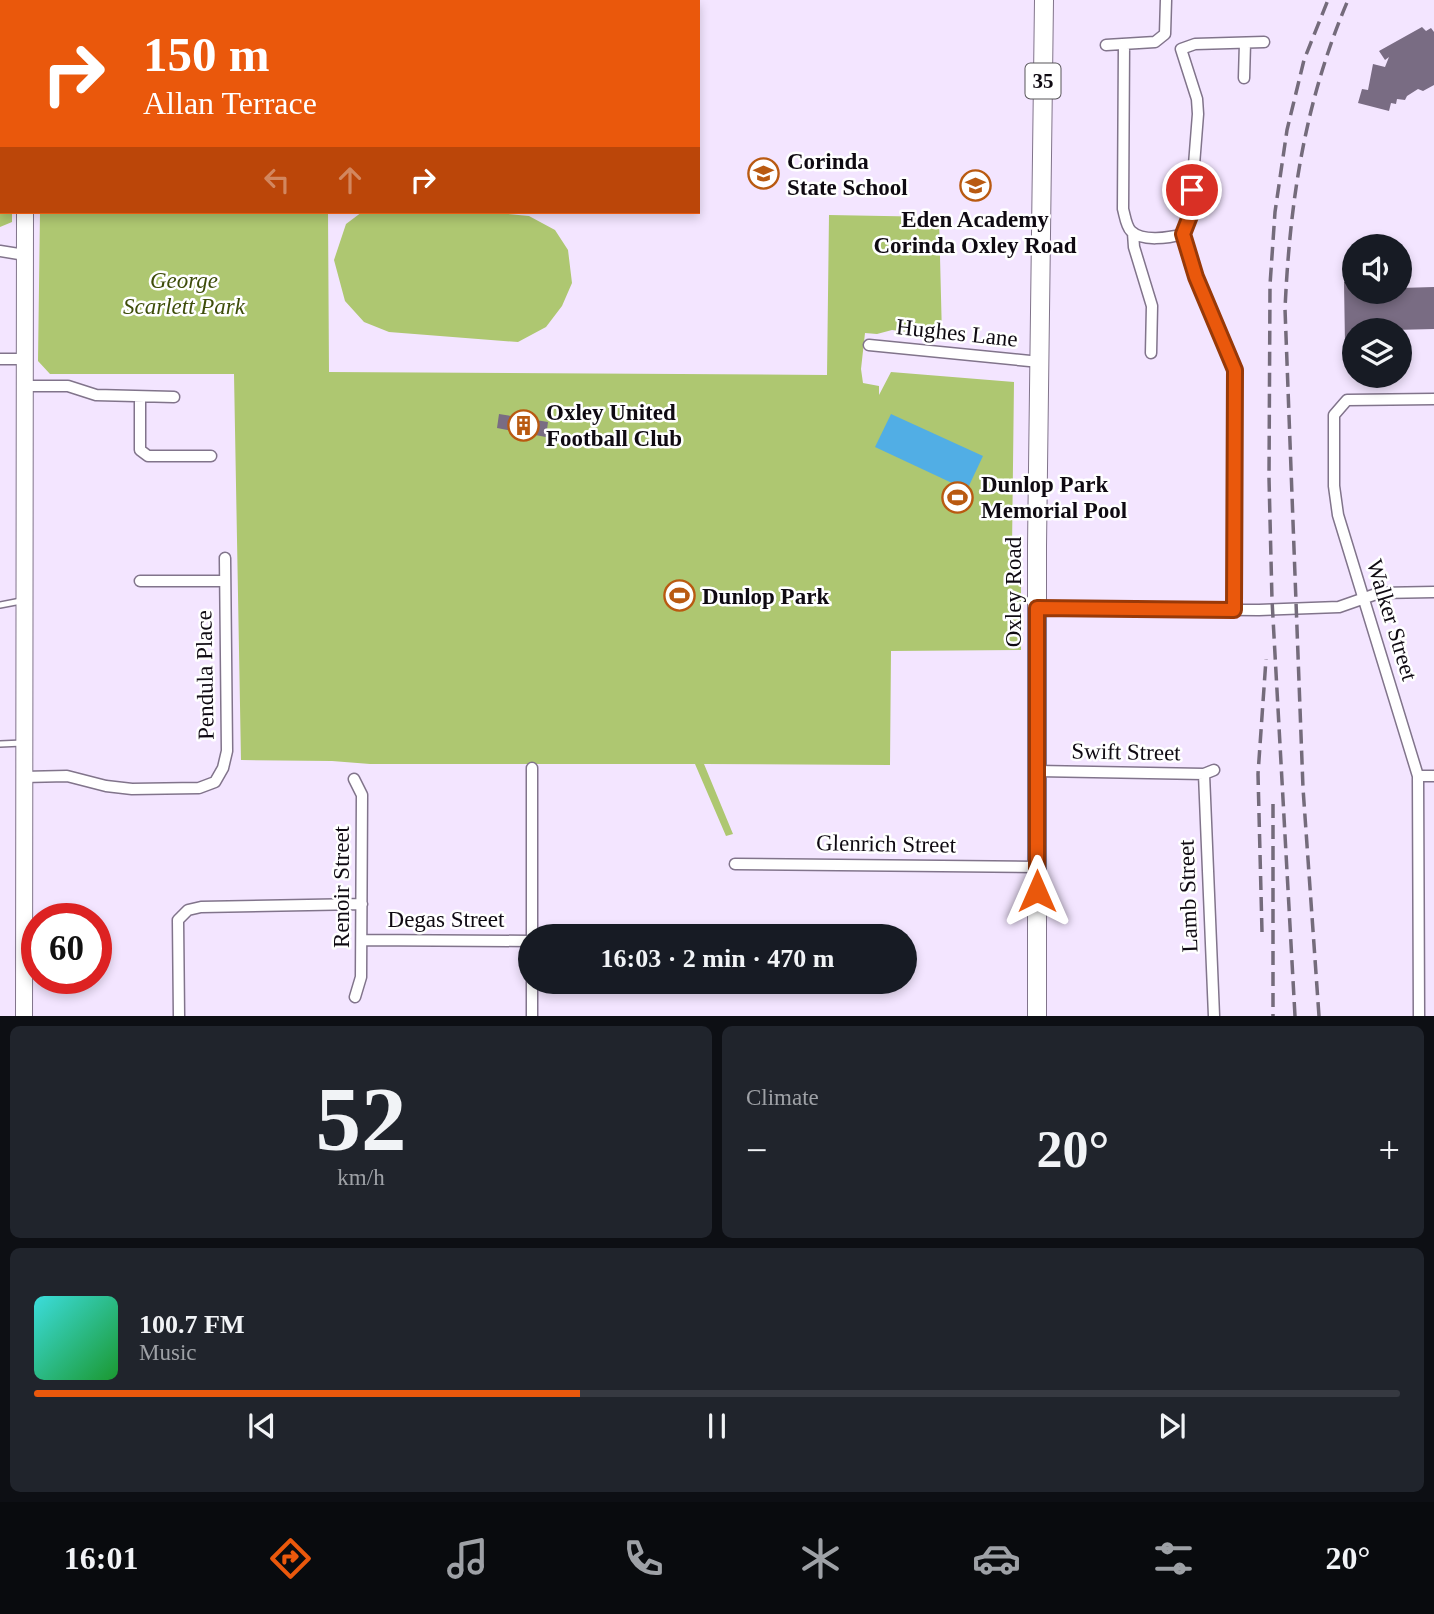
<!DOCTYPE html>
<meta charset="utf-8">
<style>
body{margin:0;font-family:"Times New Roman",serif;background:#20242c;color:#f1f3f6;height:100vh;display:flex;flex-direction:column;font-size:26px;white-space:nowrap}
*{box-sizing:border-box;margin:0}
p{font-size:23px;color:#9ea1a6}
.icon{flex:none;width:38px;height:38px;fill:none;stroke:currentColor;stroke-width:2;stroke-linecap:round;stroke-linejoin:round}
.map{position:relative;height:1016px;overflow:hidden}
.details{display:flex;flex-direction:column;gap:10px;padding:10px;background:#0d0f14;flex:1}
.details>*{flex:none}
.banner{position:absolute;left:0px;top:0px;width:700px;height:214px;box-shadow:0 4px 10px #0003;background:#ea580c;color:#fff;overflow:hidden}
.controls{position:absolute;left:1342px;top:234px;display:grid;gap:14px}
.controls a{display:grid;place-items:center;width:70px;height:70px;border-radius:50%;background:#171b24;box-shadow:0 4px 10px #0003;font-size:35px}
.speed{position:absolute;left:21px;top:903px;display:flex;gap:14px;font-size:35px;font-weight:700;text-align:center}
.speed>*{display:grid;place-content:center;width:91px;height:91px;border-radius:50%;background:#171b24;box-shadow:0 4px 10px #0003;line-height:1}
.speed .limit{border:10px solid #d22;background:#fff;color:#111}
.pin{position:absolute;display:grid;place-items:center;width:60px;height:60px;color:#fff;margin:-30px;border:4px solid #fff;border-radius:50%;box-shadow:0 2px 7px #0007}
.me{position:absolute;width:77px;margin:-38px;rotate:0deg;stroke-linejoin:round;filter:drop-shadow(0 0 5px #0008)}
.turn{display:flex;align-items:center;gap:24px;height:147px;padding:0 28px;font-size:32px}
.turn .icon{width:91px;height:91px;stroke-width:2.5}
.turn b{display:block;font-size:49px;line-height:60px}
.lanes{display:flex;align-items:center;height:66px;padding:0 28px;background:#0003;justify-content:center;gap:35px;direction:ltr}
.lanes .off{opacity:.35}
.big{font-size:52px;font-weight:800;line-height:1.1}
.details .card{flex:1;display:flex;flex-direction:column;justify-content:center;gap:10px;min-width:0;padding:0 24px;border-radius:10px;background:#20242c}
.details .dial{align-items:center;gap:0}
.dial b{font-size:91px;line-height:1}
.song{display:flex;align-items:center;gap:21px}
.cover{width:84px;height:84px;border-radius:10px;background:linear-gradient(135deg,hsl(180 70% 55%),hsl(130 70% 35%))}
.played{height:7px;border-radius:4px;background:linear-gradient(90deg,#ea580c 40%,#363941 40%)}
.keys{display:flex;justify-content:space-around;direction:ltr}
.heat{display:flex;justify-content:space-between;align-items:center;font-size:38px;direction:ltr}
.details .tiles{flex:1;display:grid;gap:10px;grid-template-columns:1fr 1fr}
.card:last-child{grid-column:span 2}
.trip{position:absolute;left:518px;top:924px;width:399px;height:70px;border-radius:35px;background:#171b24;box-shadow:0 4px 10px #0003;font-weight:800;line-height:70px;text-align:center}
.tabs{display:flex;height:112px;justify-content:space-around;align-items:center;background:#090b0e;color:#9ea1a6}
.tabs .icon{width:49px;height:49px}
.tabs .selected{color:#ea580c}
.tabs b{font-size:32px;color:#f1f3f6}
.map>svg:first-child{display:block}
</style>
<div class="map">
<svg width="1434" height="1016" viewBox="0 0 1434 1016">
<rect width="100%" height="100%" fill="#f3e5ff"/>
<path fill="#aec771" d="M 0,0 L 11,0 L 2,2 L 2,212 L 12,212 L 12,222 L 0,227 Z
M 41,0 L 320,0 L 41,2 Z
M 40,212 L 328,212 L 329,372 L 827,375 L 829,215 L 939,217 L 942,336 L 892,330 L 877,334 L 865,333 L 861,369 L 863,383 L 879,386 L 879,395 L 891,372 L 1014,382 L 1012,548 L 1014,565 L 1021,581 L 1021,650 L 891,651 L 890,765 L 704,764 L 733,834 L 726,836 L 695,764 L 370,764 L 332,761 L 241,760 L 234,374 L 50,374 L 38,361 Z
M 362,212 L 489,212 L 529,216 L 555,230 L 568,250 L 572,283 L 562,306 L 546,327 L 518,342 L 389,332 L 364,322 L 345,301 L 334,260 L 346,224 Z"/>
<path fill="#51aee5" d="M 891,414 L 983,456 L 967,490 L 875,447 Z"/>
<path fill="#796c83" d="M 1422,27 L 1426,31 L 1431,28 L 1434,32 L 1434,85 L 1423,91 L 1418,89 L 1407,96 L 1405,100 L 1397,99 L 1396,104 L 1391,103 L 1389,111 L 1358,103 L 1362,89 L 1368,90 L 1373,64 L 1385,67 L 1389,57 L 1385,60 L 1379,51 Z
M 1344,282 L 1354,282 L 1354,292 L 1400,292 L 1400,288 L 1434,287 L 1434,329 L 1354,331 L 1354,363 L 1349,363 L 1349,345 L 1345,344 Z
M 499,414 L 548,422 L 546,437 L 497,428 Z"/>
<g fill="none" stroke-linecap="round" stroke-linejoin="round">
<defs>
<path id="lane" d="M 0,605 L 21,601
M 0,744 L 23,743"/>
<path id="street" d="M 1124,44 L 1123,209 C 1125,216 1126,226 1131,231 C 1142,242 1169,238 1183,234 L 1190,216 L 1198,114 L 1197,99 L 1181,49 L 1195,44 L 1264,42
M 1106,45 L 1155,42 L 1165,34 L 1166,0
M 1244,78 L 1245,43
M 1133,233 L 1134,247 L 1152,306 L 1151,353
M 1183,234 L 1196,277 L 1235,370 L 1234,610
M 0,251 L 25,255
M 869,345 L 1040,362
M 0,359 L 24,359
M 24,386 L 68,386 L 96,395 L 174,397
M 140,397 L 140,450 L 148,456 L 211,456
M 140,581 L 225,581
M 1037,608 L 1259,610 L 1339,607 L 1379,593 L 1434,592
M 1038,771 L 1204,774 L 1214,770
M 1204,774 L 1214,1016
M 1418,776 L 1434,776
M 23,777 L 67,776 L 106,786 L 132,789 L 199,788 L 215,782 L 223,768 L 227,751 L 225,558
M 354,779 L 362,795 L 361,977 L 355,997
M 735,864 L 1037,867
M 532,936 L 532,768
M 362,940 L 530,941
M 179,1016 L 178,920 L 188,910 L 201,907 L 362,904
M 532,1016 L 532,982
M 1419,1016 L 1418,776 L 1338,515 L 1334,486 L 1334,415 L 1347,400 L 1434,399"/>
<path id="secondary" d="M 28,2 L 28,0
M 24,1016 L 25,212"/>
<path id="primary" d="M 1037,1016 L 1037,546 L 1044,0"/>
</defs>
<use href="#lane" stroke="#81748b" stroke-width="8"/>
<use href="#street" stroke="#81748b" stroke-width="13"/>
<use href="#secondary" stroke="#81748b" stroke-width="18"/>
<use href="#primary" stroke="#81748b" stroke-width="20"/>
<use href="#lane" stroke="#fff" stroke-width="5"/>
<use href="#street" stroke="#fff" stroke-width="10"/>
<use href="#secondary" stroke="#fff" stroke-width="16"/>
<use href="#primary" stroke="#fff" stroke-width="18"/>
<path stroke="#746b7b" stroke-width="3.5" stroke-dasharray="14 7" stroke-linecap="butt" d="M 1273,804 L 1273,1016
M 1262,932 L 1258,774 L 1266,659
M 1295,1016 L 1272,600 L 1269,478 L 1270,285 L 1275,212 L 1287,130 L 1304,60 L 1328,0
M 1319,1016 L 1303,788 L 1285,309 C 1290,199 1305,101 1348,0"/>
</g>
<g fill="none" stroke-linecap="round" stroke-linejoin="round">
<defs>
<path id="route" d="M 1037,891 L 1037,608 L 1234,610 L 1235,370 L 1196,277 L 1183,234 L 1190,216 L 1192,190"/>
</defs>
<use href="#route" stroke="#983908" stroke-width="18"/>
<use href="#route" stroke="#ea580c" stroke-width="12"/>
</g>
<defs>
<symbol id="school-ring" viewBox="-11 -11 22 22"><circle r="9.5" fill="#fff" stroke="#b95a11" stroke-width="1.5"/><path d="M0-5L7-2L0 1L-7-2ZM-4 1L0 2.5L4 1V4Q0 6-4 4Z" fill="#b95a11"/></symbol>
<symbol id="building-ring" viewBox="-11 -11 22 22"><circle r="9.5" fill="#fff" stroke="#b95a11" stroke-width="1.5"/><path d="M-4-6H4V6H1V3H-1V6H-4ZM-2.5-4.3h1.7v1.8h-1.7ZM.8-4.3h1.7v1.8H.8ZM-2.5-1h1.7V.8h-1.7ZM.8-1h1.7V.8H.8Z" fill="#b95a11"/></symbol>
<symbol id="stadium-ring" viewBox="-11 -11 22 22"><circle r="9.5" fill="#fff" stroke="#b95a11" stroke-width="1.5"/><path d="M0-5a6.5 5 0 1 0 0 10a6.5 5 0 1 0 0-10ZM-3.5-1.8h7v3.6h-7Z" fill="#b95a11"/></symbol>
</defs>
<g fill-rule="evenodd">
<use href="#school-ring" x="746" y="156" width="35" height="35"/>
<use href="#school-ring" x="958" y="168" width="35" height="35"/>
<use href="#building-ring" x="506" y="408" width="35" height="35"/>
<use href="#stadium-ring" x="940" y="480" width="35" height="35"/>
<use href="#stadium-ring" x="662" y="578" width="35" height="35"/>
</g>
<g text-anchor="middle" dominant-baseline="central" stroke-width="5" stroke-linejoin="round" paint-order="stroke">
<rect fill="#fff" stroke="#575459" stroke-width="2" x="1025.5" y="63.5" width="35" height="35" rx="5"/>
<g font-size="21" font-weight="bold" fill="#0f0a12">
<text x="1043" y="81">35</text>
</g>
<g font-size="23" font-weight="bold" fill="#0f0a12" stroke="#fff" text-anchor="start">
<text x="787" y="161">Corinda<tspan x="787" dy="26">State School</tspan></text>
<text x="975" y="219" text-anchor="middle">Eden Academy<tspan x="975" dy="26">Corinda Oxley Road</tspan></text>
<text x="546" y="412">Oxley United<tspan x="546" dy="26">Football Club</tspan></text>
<text x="981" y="484">Dunlop Park<tspan x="981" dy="26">Memorial Pool</tspan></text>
<text x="702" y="596">Dunlop Park</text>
</g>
<g font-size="23" font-style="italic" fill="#3e4d0a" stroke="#fff">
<text x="184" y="280">George<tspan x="184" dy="26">Scarlett Park</tspan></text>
</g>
<g font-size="23" fill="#0f0a12" stroke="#fff">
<text transform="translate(957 333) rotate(6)">Hughes Lane</text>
<text transform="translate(1013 592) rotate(-90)">Oxley Road</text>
<text transform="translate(1392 620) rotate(73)">Walker Street</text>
<text transform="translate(205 675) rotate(-91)">Pendula Place</text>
<text transform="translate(1126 752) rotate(1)">Swift Street</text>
<text transform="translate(886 844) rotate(1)">Glenrich Street</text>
<text transform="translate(341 887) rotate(-90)">Renoir Street</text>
<text transform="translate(1188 896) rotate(-92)">Lamb Street</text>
<text x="446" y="919">Degas Street</text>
</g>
</g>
</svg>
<div class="controls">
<a><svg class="icon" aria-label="sound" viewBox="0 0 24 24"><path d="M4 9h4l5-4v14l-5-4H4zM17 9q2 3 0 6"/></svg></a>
<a><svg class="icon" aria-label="layers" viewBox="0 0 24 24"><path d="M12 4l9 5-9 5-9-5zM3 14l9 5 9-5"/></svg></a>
</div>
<div class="speed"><div class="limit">60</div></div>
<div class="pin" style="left:1192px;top:190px;background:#d93025"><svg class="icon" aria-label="arrive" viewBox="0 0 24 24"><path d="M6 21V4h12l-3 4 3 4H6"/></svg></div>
<svg class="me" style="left:1037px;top:891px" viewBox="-20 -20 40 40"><path d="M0-17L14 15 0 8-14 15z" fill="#ea580c" stroke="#fff" stroke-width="4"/></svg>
<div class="trip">16:03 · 2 min · 470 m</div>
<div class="banner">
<div class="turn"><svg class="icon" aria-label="right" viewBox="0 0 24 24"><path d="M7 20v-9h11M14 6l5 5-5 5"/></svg><div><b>150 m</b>Allan Terrace</div></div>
<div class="lanes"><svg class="icon off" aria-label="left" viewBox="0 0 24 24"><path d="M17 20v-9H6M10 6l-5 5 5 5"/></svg><svg class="icon off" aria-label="ahead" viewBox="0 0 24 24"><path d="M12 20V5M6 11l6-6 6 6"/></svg><svg class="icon" aria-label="right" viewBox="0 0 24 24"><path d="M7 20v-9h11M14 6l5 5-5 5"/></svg></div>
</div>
</div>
<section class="details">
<div class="tiles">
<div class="card dial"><b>52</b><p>km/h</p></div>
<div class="card"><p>Climate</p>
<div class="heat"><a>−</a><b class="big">20°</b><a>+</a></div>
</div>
<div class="card">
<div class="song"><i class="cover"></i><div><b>100.7 FM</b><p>Music</p></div></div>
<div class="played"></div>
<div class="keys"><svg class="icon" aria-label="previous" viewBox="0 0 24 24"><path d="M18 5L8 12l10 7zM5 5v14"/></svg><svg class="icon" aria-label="pause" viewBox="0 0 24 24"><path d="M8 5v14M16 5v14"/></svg><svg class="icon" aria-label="next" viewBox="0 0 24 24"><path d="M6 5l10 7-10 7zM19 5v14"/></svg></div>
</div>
</div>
</section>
<nav class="tabs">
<b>16:01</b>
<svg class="icon selected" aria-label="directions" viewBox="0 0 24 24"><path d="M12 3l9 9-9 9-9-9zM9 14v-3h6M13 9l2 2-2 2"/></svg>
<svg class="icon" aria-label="music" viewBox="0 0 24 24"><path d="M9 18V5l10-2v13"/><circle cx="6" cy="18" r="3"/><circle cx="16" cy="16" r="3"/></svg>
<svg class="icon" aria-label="phone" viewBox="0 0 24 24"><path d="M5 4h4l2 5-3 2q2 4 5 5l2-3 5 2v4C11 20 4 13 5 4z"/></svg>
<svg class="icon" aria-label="climate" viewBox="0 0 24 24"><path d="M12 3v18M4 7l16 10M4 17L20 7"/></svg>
<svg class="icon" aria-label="car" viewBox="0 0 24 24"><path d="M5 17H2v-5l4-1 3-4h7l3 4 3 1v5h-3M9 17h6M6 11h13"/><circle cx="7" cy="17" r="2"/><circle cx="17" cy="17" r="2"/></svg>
<svg class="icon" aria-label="filters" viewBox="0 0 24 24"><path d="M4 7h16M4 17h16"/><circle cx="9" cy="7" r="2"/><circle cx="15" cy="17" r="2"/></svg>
<b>20°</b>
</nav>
